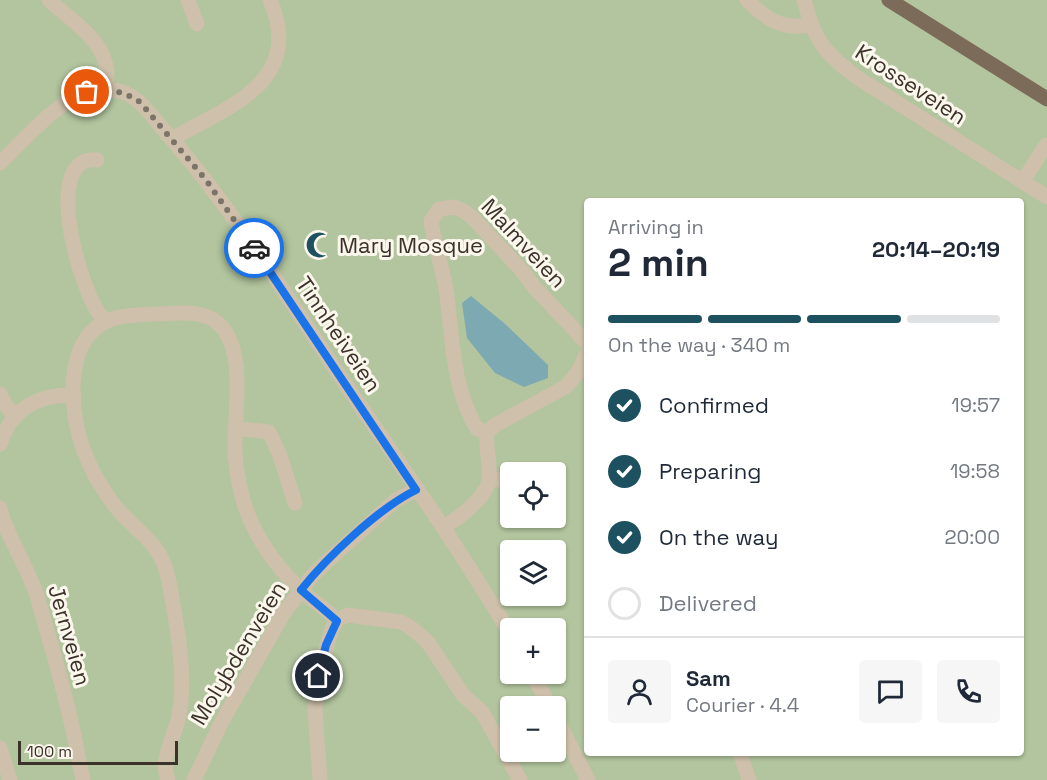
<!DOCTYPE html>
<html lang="en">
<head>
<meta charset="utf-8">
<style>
  body { margin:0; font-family:"Space Grotesk",sans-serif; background:#f6f6f7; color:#1f2937; height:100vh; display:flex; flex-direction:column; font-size:22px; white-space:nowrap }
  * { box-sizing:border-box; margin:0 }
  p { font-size:20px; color:#747a83 }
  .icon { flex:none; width:33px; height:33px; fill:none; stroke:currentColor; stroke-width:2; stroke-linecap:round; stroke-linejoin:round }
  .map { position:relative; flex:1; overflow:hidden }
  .details { position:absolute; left:584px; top:198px; width:440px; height:558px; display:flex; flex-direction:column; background:#fff; border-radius:6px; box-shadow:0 2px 4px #0004 }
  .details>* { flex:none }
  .buttons { position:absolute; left:500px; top:462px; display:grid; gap:12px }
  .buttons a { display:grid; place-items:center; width:66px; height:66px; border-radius:6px; background:#fff; box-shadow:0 2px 4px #0004; font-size:30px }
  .scale { position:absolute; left:18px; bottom:15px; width:160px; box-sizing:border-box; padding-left:6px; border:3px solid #3b322a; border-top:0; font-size:16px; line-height:21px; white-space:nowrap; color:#3b322a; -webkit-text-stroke:4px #fbf7ed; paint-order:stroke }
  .pin { position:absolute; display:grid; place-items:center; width:51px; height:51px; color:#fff; margin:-26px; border:3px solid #fff; border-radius:50%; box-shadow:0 2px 6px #0007 }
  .courier { position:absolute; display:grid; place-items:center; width:60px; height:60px; margin:-30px; border:4px solid #1a73e8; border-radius:50%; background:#fff; color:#222; box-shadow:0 2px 8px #0007 }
  .overview em { font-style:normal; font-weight:700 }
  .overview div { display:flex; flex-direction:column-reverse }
  .overview { display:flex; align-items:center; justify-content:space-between; height:102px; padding:0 24px }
  h1 { font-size:39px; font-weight:700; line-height:45px }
  .bar { display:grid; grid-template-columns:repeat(4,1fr); gap:9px 6px; align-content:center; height:72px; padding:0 24px }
  .bar i { height:8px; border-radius:4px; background:#e0e1e3 }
  .bar .on { background:#1d515f }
  .bar p { grid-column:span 4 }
  .line { display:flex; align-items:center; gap:15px; padding:0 24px; border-top:2px solid #e0e1e3 }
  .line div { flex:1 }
  .round { display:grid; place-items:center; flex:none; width:63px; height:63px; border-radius:6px; background:#f6f6f7 }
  ol { padding:0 24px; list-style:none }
  li { display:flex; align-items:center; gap:18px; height:66px }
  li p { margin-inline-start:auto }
  li .icon { padding:6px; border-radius:50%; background:#1d515f; color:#fff; stroke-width:4 }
  li:last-child { color:#747a83 }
  li i { width:33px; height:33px; border:3px solid #e0e1e3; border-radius:50% }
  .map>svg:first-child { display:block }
</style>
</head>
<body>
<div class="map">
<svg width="1047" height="780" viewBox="0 0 1047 780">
  <rect width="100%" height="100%" fill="#f4eedf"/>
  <path fill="#b2c59e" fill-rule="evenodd" d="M0 0H1047V780H0ZM586 201H1020V753H586ZM510 472H555V518H510ZM510 550H555V596H510ZM510 628H555V674H510ZM510 706H555V752H510Z"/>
  <polygon fill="#7da9b3" points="471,296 504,323 548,365 548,378 524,387 495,373 467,338 462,303"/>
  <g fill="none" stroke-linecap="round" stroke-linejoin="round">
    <g stroke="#cec0aa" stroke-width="15">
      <path d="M49 0C67 17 99 37 105 62 108 71 107 81 106 90"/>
      <polyline points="188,0 197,24"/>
      <path d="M747 0C767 20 782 30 811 25"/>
      <path d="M804 0C815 41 823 52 858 78L1047 197"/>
      <path d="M172 139C229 106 305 82 270 0"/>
      <path d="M97 160C39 154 82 301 105 321"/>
      <path d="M0 163C24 140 49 110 79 95 90 89 108 89 119 91 139 96 151 115 163 129 230 205 284 292 340 376 398 462 458 545 510 634"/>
      <polyline points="1023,181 1046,145"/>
      <polyline points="0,394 5,404 14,415"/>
      <polyline points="235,428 269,432 279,453 295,503"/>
      <path d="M487 432 477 429C451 385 453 337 446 289 442 266 434 244 431 221L439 209 454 207 464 211 474 219 523 272 534 287 586 342"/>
      <path d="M0 444C11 409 38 394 74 395"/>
      <polyline points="489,479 510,481"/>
      <path d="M0 508C7 538 26 563 36 593 49 637 62 681 72 726 76 744 79 762 83 780"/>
      <path d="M443 527C458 519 486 498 489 480 491 464 485 448 487 432L495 425 567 386 580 369 586 355"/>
      <polyline points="532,674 550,706"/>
      <polyline points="555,716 588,780"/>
      <polyline points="0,748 10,780"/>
      <polyline points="740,753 749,780"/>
      <path d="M168 780C160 761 173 739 178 720 188 679 176 619 168 577 160 539 132 530 112 502 101 487 90 468 84 451 70 415 63 346 103 323 117 315 138 315 154 314 175 314 202 308 219 324 248 351 233 418 235 454 237 477 242 503 252 524 265 551 285 577 308 596 317 604 328 611 337 620"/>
      <polyline points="194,780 221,723 283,614 312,576 334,555 396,500 416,490"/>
      <polyline points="320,780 315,711 318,676 332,629 337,620 348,615 401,622 410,627 427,641 463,695 482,712 520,780"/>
    </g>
    <polyline stroke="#7d6b5a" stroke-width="15" points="889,0 1047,99"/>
  </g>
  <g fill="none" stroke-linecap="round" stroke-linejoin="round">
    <path stroke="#7c7469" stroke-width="6" stroke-dasharray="0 10.8" d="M87 92C108 89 122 90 140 102L206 180 254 248"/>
    <path stroke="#1a73e8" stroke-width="8" d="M254 248 416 490C379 508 327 557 301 590L337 621 326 645 318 676"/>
  </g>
  <defs>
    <g id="mosque-bare" transform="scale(2.07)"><path d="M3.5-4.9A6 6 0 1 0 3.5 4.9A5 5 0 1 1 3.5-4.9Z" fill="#1d515f" stroke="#fbf7ed" stroke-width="2.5" paint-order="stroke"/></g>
  </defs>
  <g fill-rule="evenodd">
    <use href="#mosque-bare" x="319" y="245"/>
  </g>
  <g text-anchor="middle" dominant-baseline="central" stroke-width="6" stroke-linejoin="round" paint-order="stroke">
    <g font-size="22" fill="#3b322a" stroke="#fbf7ed">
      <text transform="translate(911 84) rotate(33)">Krosseveien</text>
      <text transform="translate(524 243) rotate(47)">Malmveien</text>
      <text transform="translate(339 334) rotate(56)">Tinnheiveien</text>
      <text transform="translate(70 635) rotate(74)">Jernveien</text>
      <text transform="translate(238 653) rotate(-59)">Molybdenveien</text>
    </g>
    <g font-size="22" fill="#3b322a" stroke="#fbf7ed" text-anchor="start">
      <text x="339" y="245">Mary Mosque</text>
    </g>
  </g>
</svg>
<div class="buttons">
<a><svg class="icon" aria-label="locate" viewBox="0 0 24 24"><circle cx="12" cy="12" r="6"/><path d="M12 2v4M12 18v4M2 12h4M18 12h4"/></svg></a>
<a><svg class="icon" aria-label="layers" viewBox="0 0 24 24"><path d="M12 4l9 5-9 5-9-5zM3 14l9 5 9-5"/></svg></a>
<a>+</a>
<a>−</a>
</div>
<div class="scale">100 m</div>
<div class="pin" style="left:87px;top:92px;background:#ea580c"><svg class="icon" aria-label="bag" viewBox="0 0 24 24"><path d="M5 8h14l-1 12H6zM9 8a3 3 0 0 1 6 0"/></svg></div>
<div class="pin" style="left:318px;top:676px;background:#1f2937"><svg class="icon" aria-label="home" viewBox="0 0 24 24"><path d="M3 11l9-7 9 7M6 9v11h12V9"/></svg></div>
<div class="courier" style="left:254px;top:248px"><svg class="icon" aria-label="car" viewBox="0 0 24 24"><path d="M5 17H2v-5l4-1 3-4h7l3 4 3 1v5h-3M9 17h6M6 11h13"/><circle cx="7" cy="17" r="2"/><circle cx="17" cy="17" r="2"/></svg></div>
<section class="details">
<div class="overview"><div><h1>2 min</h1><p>Arriving in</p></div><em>20:14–20:19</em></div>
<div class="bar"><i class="on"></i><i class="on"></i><i class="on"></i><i></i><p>On the way · 340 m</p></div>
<ol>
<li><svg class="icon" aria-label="check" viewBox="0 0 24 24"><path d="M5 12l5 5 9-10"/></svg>Confirmed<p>19:57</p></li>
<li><svg class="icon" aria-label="check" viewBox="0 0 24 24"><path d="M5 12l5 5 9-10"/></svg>Preparing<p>19:58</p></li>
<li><svg class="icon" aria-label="check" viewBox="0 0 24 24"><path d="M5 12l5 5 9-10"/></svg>On the way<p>20:00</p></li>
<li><i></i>Delivered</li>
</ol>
<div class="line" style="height:108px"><a class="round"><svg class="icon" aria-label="person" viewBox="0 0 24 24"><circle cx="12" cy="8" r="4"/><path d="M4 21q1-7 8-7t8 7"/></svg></a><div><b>Sam</b><p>Courier · 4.4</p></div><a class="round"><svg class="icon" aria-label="chat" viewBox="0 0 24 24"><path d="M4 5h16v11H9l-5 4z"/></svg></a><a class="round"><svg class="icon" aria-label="phone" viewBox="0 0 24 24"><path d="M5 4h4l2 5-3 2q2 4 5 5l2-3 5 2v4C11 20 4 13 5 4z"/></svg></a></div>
</section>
</div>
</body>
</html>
